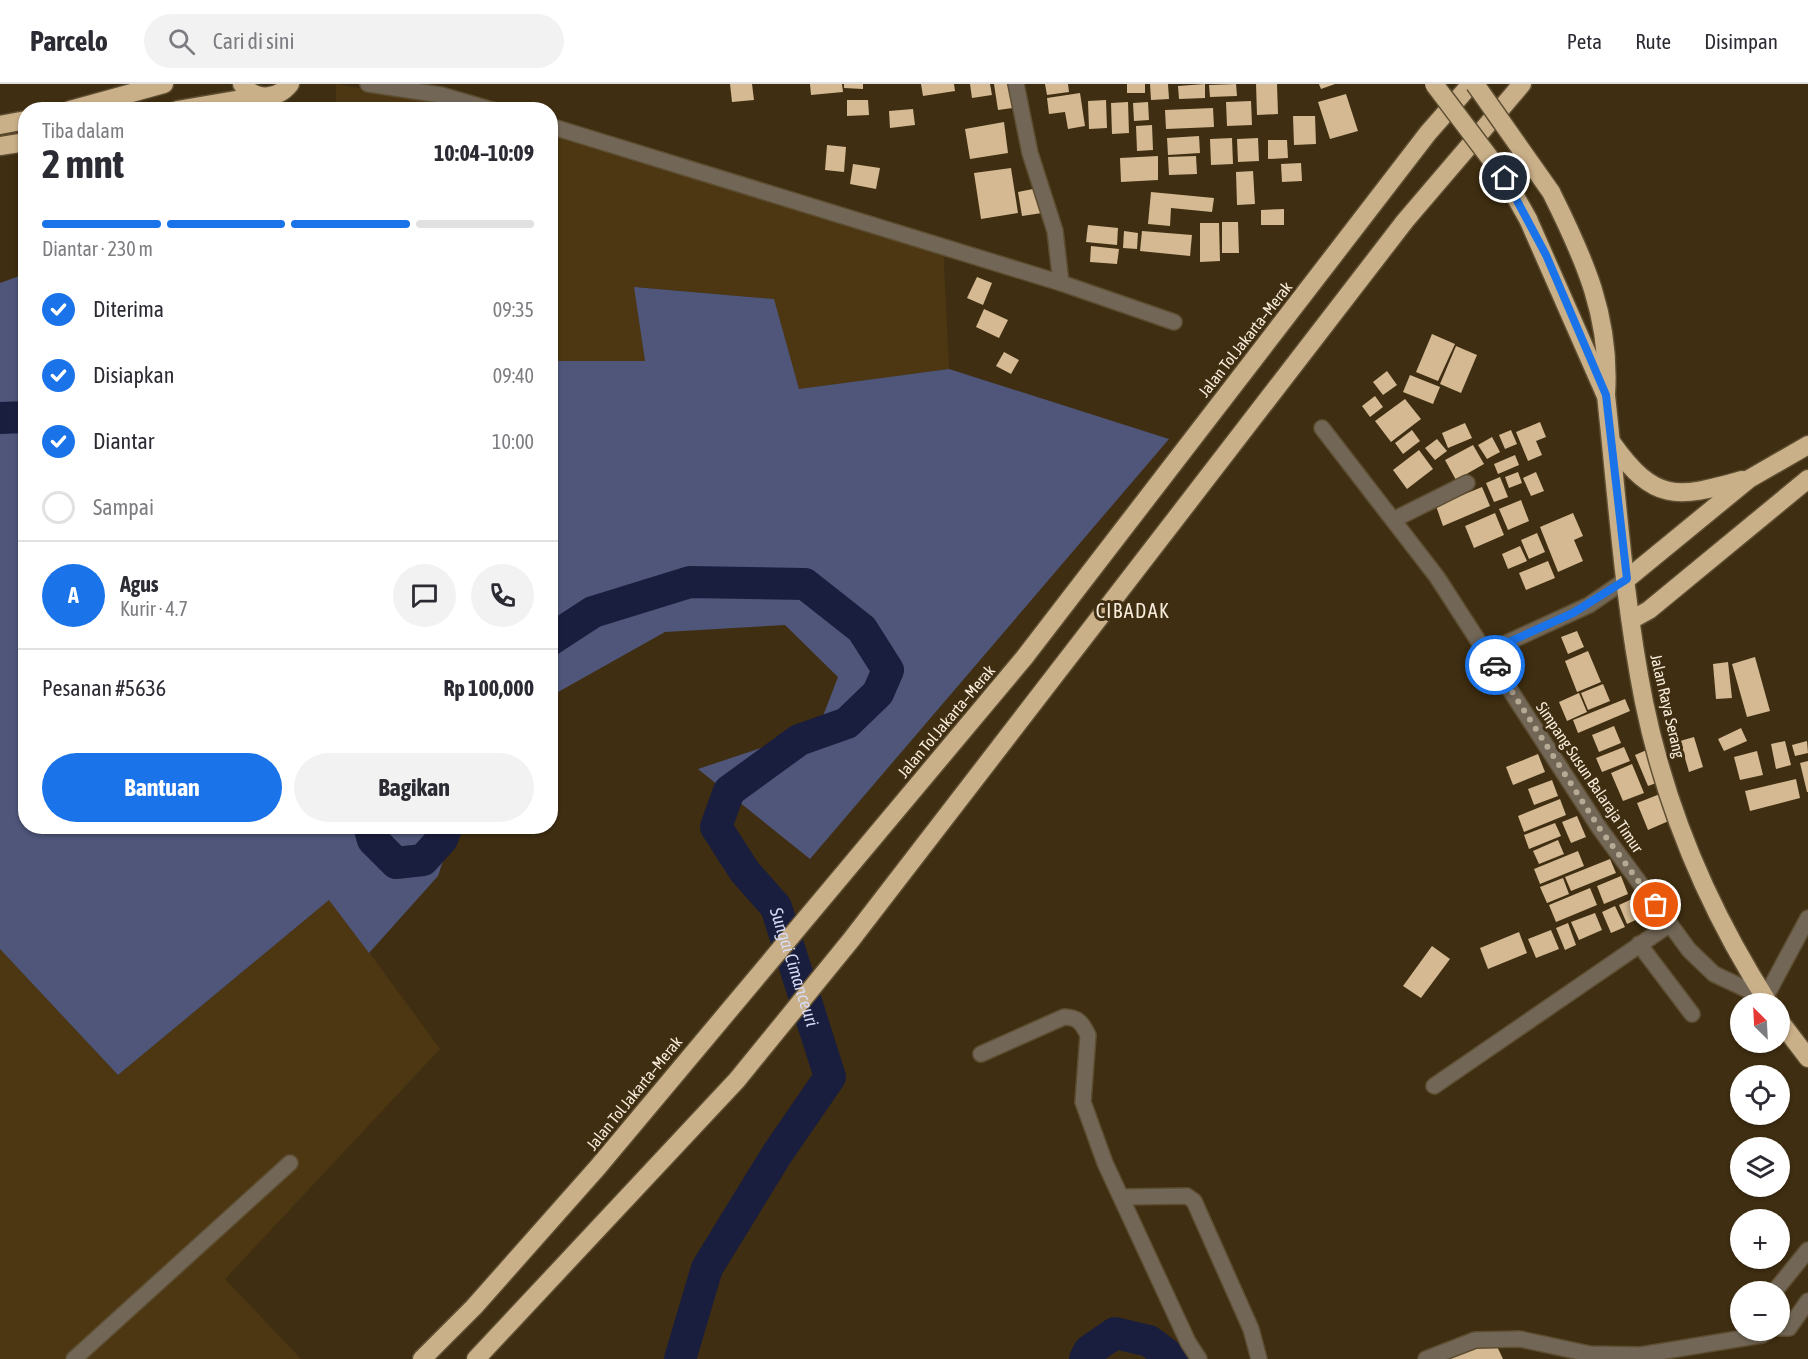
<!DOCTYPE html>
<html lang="id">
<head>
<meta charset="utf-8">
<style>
  body { margin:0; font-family:"Asap Condensed",sans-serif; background:#f2f2f3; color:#2b2b33; height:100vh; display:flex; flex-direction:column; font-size:22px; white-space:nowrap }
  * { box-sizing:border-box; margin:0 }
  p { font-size:20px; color:#7c7c81 }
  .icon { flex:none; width:33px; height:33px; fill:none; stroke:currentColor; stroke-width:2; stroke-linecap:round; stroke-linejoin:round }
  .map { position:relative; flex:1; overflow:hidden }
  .sheet { position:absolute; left:18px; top:18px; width:540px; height:732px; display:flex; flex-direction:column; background:#fff; border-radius:24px; box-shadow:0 2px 4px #0004 }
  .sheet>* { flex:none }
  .needle { width:39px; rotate:336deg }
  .tools { position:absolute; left:1730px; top:909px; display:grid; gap:12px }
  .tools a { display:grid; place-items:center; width:60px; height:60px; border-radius:50%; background:#fff; box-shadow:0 2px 4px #0004; font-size:30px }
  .pin { position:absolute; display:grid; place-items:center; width:51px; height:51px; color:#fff; margin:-26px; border:3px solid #fff; border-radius:50%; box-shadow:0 2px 6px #0007 }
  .courier { position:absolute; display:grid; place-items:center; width:60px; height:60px; margin:-30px; border:4px solid #1a73e8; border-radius:50%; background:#fff; color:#222; box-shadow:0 2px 8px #0007 }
  .head em { font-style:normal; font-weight:700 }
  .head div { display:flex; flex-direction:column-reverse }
  .head { display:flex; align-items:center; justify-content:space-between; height:102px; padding:0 24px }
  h1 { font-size:39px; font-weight:700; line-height:45px }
  .bar { display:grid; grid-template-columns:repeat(4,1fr); gap:9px 6px; align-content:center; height:72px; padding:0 24px }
  .bar i { height:8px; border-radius:4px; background:#e1e1e2 }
  .bar .active { background:#1a73e8 }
  .bar p { grid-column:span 4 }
  .line { display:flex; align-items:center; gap:15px; padding:0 24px; border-top:2px solid #e1e1e2 }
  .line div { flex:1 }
  .round { display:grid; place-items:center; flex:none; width:63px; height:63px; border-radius:32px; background:#f2f2f3 }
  ol { padding:0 24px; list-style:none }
  li { display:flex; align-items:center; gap:18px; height:66px }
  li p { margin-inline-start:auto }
  li .icon { padding:6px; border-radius:50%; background:#1a73e8; color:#fff; stroke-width:4 }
  li:last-child { color:#7c7c81 }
  li i { width:33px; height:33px; border:3px solid #e1e1e2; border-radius:50% }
  .cta { display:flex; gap:12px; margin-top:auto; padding:12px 24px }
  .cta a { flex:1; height:69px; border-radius:36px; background:#1a73e8; color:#fff; font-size:24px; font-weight:700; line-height:69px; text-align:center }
  .cta a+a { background:#f2f2f3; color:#2b2b33 }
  header { display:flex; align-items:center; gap:36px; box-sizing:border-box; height:84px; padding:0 30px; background:#fff; border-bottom:2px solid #e1e1e2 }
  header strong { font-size:28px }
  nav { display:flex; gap:33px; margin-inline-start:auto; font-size:21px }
  .search { width:420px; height:54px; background:#f2f2f3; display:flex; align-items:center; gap:15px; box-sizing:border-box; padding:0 21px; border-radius:33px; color:#7c7c81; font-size:22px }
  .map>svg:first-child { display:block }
</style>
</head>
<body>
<header>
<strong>Parcelo</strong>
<div class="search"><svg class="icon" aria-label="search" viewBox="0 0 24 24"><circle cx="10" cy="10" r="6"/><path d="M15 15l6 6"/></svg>Cari di sini</div>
<nav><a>Peta</a><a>Rute</a><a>Disimpan</a></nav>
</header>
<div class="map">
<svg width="1808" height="1275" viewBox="0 0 1808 1275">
  <rect width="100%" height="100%" fill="#3f2e11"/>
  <g fill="#4c3712">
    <polygon points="336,0 337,0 468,25 336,25"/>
    <polygon points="550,44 943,159 949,285 799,305 773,215 635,203 645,277 551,277"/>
    <polygon points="330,815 440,965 225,1195 301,1275 0,1275 0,865 118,991"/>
  </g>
  <g fill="#4f567a">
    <polygon points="25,190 26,742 454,743 438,792 369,869 329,816 118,991 0,865 0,199"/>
    <polygon points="634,203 774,215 799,305 949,285 1169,355 810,775 698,685 818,645 838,593 785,541 665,548 551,612 551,277 645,277"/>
  </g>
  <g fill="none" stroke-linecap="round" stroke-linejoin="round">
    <g stroke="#1a1e3e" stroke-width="32">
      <polyline points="0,334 26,333"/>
      <path id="s1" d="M550 556 593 528 690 498 805 500 862 545 888 586 878 609 847 639 799 656 729 707 716 743 745 788 776 823 830 993 777 1070 707 1184 680 1275"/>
      <polyline points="369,742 373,756 396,779 423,776 442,755 447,742"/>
      <polyline points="1085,1275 1089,1267 1115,1249 1149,1257 1173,1275"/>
    </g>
  </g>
  <g fill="#d4b992">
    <polygon points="730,0 752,0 754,16 732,18"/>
    <polygon points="810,0 842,0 843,8 811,11"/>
    <polygon points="844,0 863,0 863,5 844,4"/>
    <polygon points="921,0 954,0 955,7 923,12"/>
    <polygon points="970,0 990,0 992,11 972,14"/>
    <polygon points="994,0 1016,0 1019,23 998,26"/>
    <polygon points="1045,0 1068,0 1069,8 1047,11"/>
    <rect x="1127" y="0" width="18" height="9"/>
    <polygon points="1150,0 1168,0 1169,15 1151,16"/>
    <polygon points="1205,0 1205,14 1179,15 1178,2"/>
    <polygon points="1236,0 1237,12 1210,13 1209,1"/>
    <polygon points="1256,0 1277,0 1278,30 1257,31"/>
    <polygon points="1319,0 1335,0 1321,5"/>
    <polygon points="1080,9 1085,42 1068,45 1065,28 1049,30 1047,14"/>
    <polygon points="1346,10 1358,47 1330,55 1318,18"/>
    <polygon points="847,16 868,16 869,31 847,32"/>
    <polygon points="1106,16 1107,44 1089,45 1088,17"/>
    <polygon points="1251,17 1252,41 1227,42 1226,18"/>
    <polygon points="1128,18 1129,49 1112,50 1111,19"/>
    <polygon points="1148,18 1149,36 1134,37 1133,19"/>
    <polygon points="1213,24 1214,43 1166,45 1165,26"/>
    <polygon points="913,25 915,41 890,44 889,27"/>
    <polygon points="1293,32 1315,32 1316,60 1294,61"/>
    <polygon points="1004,38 1008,69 970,75 965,45"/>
    <polygon points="1152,41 1153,66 1137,67 1136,42"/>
    <polygon points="1199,52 1200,69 1168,71 1167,54"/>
    <polygon points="1232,54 1233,80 1211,81 1210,55"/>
    <polygon points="1258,54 1259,77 1238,78 1237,55"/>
    <polygon points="1268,56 1287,56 1288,74 1268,75"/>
    <polygon points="827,61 846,63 844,88 825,86"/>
    <polygon points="1158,72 1158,96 1121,98 1120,74"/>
    <polygon points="1196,72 1197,90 1169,91 1168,73"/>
    <polygon points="1301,79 1302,97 1282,98 1281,80"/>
    <polygon points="853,80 880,84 876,105 850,100"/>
    <polygon points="1011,84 1018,129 981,135 974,89"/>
    <polygon points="1253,87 1255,120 1237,121 1236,88"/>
    <polygon points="1038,104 1042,129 1022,132 1018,108"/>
    <polygon points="1151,108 1214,114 1212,128 1171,124 1170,142 1148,140"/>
    <polygon points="1284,125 1284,141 1261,141 1261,126"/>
    <polygon points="1222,138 1238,138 1239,169 1222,169"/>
    <polygon points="1200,139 1219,139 1220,177 1200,178"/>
    <polygon points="1088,141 1118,144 1117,161 1086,158"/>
    <polygon points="1124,147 1138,149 1137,165 1123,164"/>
    <polygon points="1142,147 1192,151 1190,172 1140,167"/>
    <polygon points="1091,162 1119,165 1117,180 1090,178"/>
    <polygon points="977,193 992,199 983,221 967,214"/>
    <polygon points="984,225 1008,236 999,254 976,243"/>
    <polygon points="1432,250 1455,260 1438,297 1416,288"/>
    <polygon points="1456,262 1477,271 1461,309 1440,300"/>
    <polygon points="1004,268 1019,276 1011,290 996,282"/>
    <polygon points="1387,287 1397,301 1383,311 1373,298"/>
    <polygon points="1410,291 1440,303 1433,320 1403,308"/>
    <polygon points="1375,312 1383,323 1370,333 1362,322"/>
    <polygon points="1405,315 1421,335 1391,358 1375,337"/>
    <polygon points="1540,338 1546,353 1536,357 1542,371 1528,377 1516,348"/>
    <polygon points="1465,339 1472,354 1448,364 1442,349"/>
    <polygon points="1412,346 1420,357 1403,370 1395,359"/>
    <polygon points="1511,346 1517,360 1505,365 1499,351"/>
    <polygon points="1492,353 1500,368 1487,375 1478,361"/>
    <polygon points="1437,355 1447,367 1435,376 1425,364"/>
    <polygon points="1473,361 1484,380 1456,396 1445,376"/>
    <polygon points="1419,366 1433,385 1407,405 1393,386"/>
    <polygon points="1515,371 1519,381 1498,390 1494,380"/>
    <polygon points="1518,388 1522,399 1509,404 1505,393"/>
    <polygon points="1536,388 1544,407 1531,412 1523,394"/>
    <polygon points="1500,393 1508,413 1494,418 1486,399"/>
    <polygon points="1482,403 1490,422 1443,442 1436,422"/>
    <polygon points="1521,416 1529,437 1508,446 1499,425"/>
    <polygon points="1495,429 1504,451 1474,464 1465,442"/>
    <polygon points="1573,429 1583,452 1574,456 1583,477 1558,488 1540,443"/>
    <polygon points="1537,449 1545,468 1529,475 1521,456"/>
    <polygon points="1520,462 1527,477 1508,485 1502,470"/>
    <polygon points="1548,477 1555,494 1526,506 1519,489"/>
    <polygon points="1577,547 1584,563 1568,570 1561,553"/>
    <polygon points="1588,567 1601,598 1577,608 1565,577"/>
    <polygon points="1755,573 1770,627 1747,633 1732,580"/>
    <polygon points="1728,578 1732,614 1716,615 1713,580"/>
    <polygon points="1603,600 1610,617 1588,626 1581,609"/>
    <polygon points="1579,609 1587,628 1567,637 1559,618"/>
    <polygon points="1625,615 1630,627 1578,649 1573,636"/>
    <polygon points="1614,642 1621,659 1599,668 1592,651"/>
    <polygon points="1741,644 1747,657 1724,667 1718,655"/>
    <polygon points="1694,653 1703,683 1689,688 1680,657"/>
    <polygon points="1785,657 1791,681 1776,685 1771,660"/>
    <polygon points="1807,657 1808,669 1795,672 1792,661"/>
    <polygon points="1624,663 1630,677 1602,688 1596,674"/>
    <polygon points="1649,665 1662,697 1648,702 1635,671"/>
    <polygon points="1757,667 1763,691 1740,696 1734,673"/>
    <polygon points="1538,670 1545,688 1513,701 1506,683"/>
    <polygon points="1808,677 1808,708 1807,708 1800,679"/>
    <polygon points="1632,680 1644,709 1623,717 1611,689"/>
    <polygon points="1796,695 1800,714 1750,727 1745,707"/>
    <polygon points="1552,696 1558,712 1534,721 1528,705"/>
    <polygon points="1660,710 1671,736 1648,746 1637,719"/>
    <polygon points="1560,715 1566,731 1524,748 1518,732"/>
    <polygon points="1577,732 1586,753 1571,759 1562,738"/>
    <polygon points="1555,739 1561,752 1529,765 1524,751"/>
    <polygon points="1558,756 1564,770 1539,780 1533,767"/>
    <polygon points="1578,767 1584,782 1540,800 1534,785"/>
    <polygon points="1610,775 1616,789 1571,807 1565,793"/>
    <polygon points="1621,792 1628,810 1604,820 1597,802"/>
    <polygon points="1563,794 1569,810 1547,819 1540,803"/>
    <polygon points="1590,804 1597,821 1556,838 1549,821"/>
    <polygon points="1643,810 1651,829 1627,840 1619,821"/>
    <polygon points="1615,822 1625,843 1611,849 1602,828"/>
    <polygon points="1595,829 1602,846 1579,856 1571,838"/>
    <polygon points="1568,839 1576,861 1565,866 1556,844"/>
    <polygon points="1551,846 1559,865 1536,874 1528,855"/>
    <polygon points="1519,848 1527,869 1488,885 1480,864"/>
    <polygon points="1432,862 1450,875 1421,914 1403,902"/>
    <polygon points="1494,1256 1503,1275 1450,1275"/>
  </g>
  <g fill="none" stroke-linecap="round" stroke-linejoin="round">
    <g stroke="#5d4d31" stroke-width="18">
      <g id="minor">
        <polyline points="368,0 441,11 492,26"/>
        <polyline points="1016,0 1030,69 1055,147 1061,199"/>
        <polyline points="550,42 1061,199 1174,238"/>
        <polyline points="1322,344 1437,493 1600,745 1689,866 1714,890 1765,914 1808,834"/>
        <polyline points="1395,435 1467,399"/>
        <polyline points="1487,568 1589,521 1627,495"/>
        <polyline points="1639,860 1692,930"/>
        <path d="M981 970 1064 933C1078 933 1082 939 1088 951L1083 1018 1105 1079 1188 1258 1199 1275"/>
        <polyline points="1434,1002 1670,840"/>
        <polyline points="1122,1113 1187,1112 1194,1117 1251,1245 1259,1275"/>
        <polyline points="1774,1208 1808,1166"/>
        <polyline points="1779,1244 1789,1244 1808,1217"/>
        <polyline points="74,1275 290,1079"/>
        <polyline points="1426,1275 1475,1256 1520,1255 1590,1270 1641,1271 1762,1251 1770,1246"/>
      </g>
    </g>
    <g stroke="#5d4d31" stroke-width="21">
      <g id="highway">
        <path d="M242 0C255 17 277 16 290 0"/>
        <polyline points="70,26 164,0"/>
        <polyline points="177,26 259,12"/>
        <polyline points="0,41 26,36"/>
        <polyline points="0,62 26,58"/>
        <path d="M1551 108C1585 176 1611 234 1606 311 1617 413 1624 518 1644 618 1666 725 1710 828 1769 920"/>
        <polyline points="1528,135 1605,310"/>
        <path d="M1612 359C1654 418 1676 415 1742 396"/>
        <polyline points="1627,495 1749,395 1808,361"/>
        <polyline points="1631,536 1649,526 1808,395"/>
        <polyline points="1779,936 1808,974"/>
        <polyline points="422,1275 474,1223 598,1083 1024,574 1428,49 1471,0"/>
        <polyline points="476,1275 737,996 851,856 1405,137 1522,0"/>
      </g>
    </g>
    <use href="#minor" stroke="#726757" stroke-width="15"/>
    <use href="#highway" stroke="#cab089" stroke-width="18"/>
    <g stroke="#5d4d31" stroke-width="21" stroke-linecap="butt">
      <g id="highway-bridge">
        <polyline points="1434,0 1505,94 1528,135"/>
        <polyline points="1475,0 1551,108"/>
      </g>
    </g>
    <use href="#highway-bridge" stroke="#cab089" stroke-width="18"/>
  </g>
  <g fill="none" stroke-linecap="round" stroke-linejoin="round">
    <polyline stroke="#b7aa95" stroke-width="6" stroke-dasharray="0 10.8" points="1495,581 1600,745 1656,821"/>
    <polyline stroke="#1a73e8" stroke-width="8" points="1495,581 1487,568 1573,529 1627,495 1606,311 1546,171 1505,94"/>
  </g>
  <g text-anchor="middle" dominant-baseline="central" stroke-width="6" stroke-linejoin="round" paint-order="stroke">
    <g font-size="16" fill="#f8eddc" stroke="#3f2e11">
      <text transform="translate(1245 255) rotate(-52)">Jalan Tol Jakarta–Merak</text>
      <text transform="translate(1668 622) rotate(77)">Jalan Raya Serang</text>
      <text transform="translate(946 637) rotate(-50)">Jalan Tol Jakarta–Merak</text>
      <text transform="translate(1590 693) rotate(56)">Simpang Susun Balaraja Timur</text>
      <text transform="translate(634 1009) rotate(-51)">Jalan Tol Jakarta–Merak</text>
    </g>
    <g font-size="18" font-style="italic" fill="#d6dbf6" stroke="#3f2e11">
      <text stroke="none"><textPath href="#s1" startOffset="796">Sungai Cimanceuri</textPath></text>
    </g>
    <g font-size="20" letter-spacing="1.5" fill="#f8eddc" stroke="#3f2e11">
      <text x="1133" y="526">CIBADAK</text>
    </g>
  </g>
</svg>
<div class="tools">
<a><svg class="needle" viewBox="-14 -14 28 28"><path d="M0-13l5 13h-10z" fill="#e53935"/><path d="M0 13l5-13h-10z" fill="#7c7c81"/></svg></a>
<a><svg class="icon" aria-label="locate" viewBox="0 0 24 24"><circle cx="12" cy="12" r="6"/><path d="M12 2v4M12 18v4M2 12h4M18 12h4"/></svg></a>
<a><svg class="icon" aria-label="layers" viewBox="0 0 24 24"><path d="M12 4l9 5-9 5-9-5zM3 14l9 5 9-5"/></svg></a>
<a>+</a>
<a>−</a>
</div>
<div class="pin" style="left:1656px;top:821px;background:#ea580c"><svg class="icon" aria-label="bag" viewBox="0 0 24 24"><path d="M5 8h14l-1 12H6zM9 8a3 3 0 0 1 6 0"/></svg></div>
<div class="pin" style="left:1505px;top:94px;background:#1f2937"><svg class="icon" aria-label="home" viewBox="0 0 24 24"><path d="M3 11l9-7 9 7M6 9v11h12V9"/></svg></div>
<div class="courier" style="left:1495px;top:581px"><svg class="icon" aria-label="car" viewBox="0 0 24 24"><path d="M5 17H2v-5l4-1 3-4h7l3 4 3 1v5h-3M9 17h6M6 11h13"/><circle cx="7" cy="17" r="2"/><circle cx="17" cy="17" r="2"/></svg></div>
<section class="sheet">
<div class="head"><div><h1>2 mnt</h1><p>Tiba dalam</p></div><em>10:04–10:09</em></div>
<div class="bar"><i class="active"></i><i class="active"></i><i class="active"></i><i></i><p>Diantar · 230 m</p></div>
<ol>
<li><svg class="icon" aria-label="check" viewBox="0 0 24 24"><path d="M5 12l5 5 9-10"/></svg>Diterima<p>09:35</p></li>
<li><svg class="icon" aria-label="check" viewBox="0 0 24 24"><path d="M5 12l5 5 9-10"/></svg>Disiapkan<p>09:40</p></li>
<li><svg class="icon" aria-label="check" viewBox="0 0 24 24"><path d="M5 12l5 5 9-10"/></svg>Diantar<p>10:00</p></li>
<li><i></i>Sampai</li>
</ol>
<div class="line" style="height:108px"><b class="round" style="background:#1a73e8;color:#fff">A</b><div><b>Agus</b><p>Kurir · 4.7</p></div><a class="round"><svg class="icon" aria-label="chat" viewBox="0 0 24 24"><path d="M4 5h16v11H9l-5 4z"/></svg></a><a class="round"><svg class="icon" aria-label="phone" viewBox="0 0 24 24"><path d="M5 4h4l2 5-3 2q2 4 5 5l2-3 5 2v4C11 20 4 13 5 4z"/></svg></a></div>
<div class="line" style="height:78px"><div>Pesanan #5636</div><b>Rp 100,000</b></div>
<div class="cta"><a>Bantuan</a><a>Bagikan</a></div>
</section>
</div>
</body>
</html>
